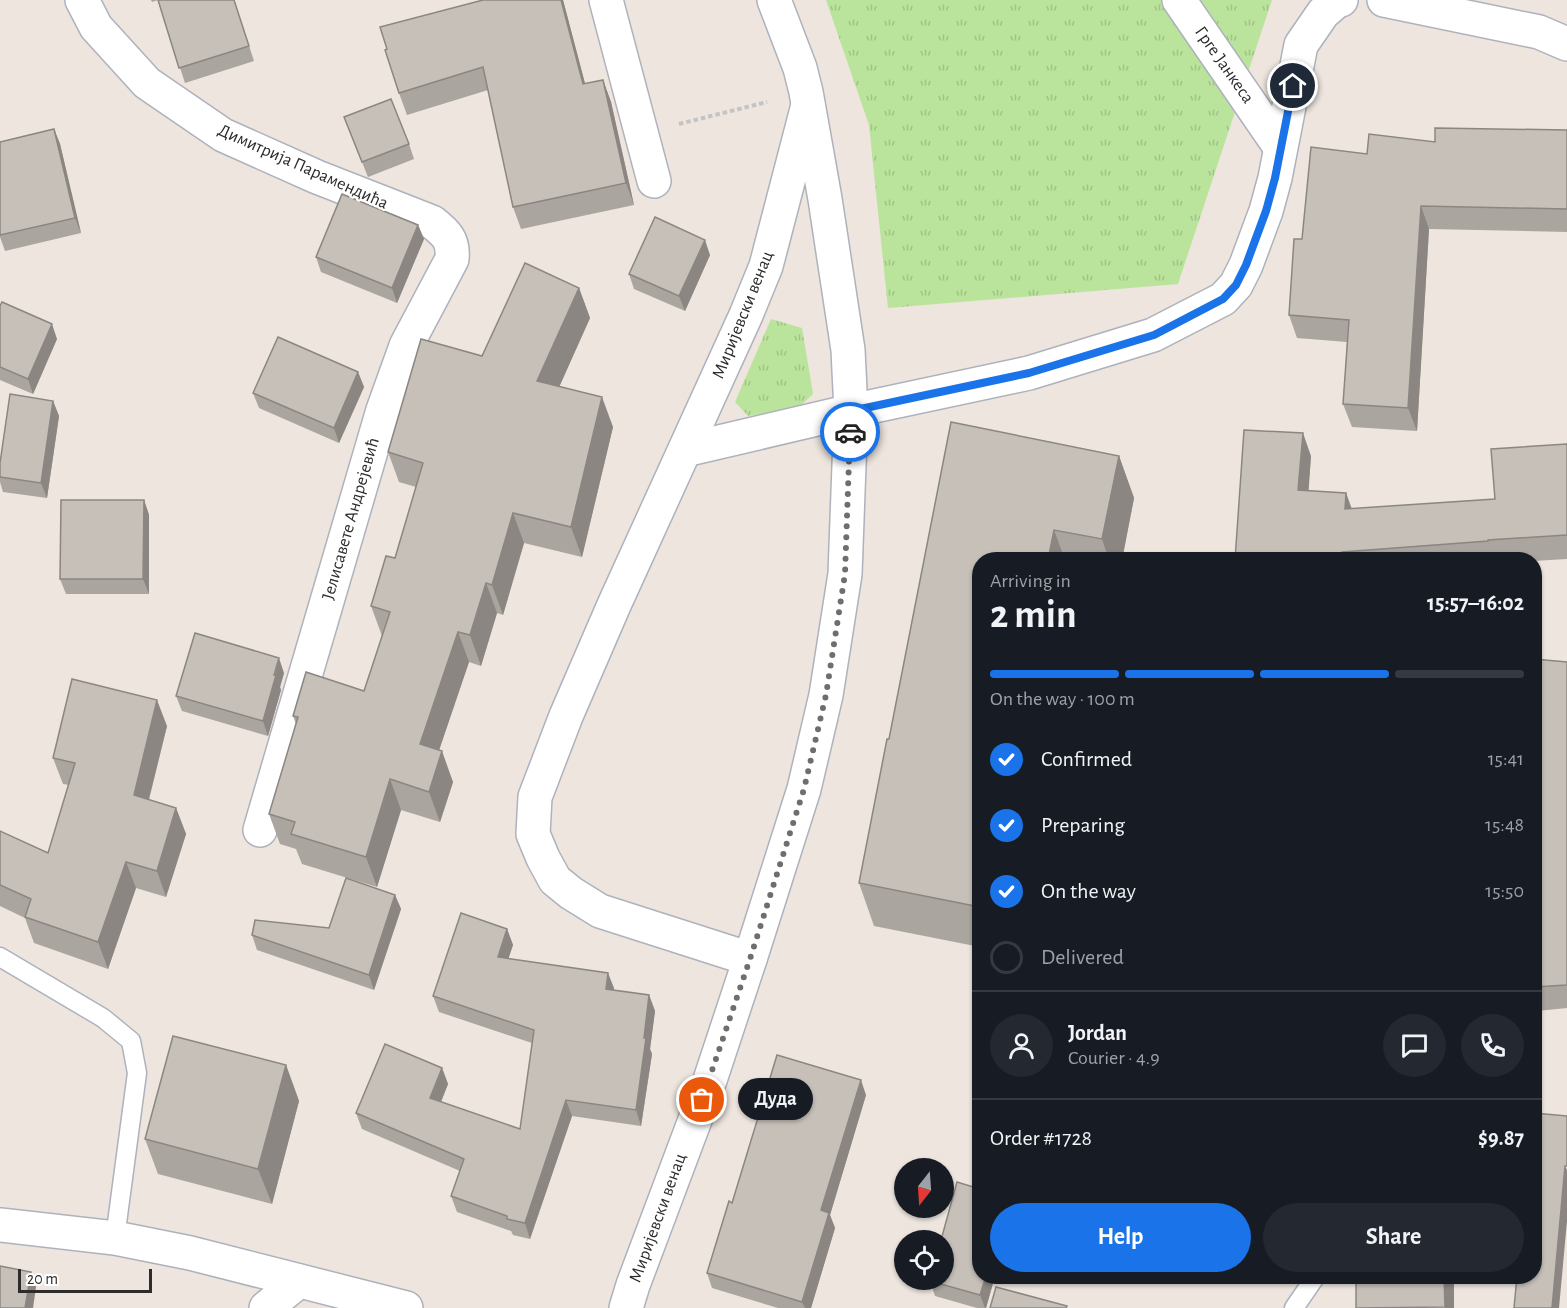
<!DOCTYPE html>
<html lang="en">
<head>
<meta charset="utf-8">
<style>
  body { margin:0; font-family:"Alegreya Sans",sans-serif; background:#242831; color:#f1f3f6; height:100vh; display:flex; flex-direction:column; font-size:22px; white-space:nowrap }
  * { box-sizing:border-box; margin:0 }
  p { font-size:20px; color:#9ea1a6 }
  .icon { flex:none; width:33px; height:33px; fill:none; stroke:currentColor; stroke-width:2; stroke-linecap:round; stroke-linejoin:round }
  .map { position:relative; flex:1; overflow:hidden }
  .details { position:absolute; left:972px; top:552px; width:570px; height:732px; display:flex; flex-direction:column; background:#171b24; border-radius:24px; box-shadow:0 2px 4px #0004 }
  .details>* { flex:none }
  .needle { width:39px; rotate:197deg }
  .fabs { position:absolute; left:894px; top:1158px; display:grid; gap:12px }
  .fabs a { display:grid; place-items:center; width:60px; height:60px; border-radius:50%; background:#171b24; box-shadow:0 2px 4px #0004; font-size:30px }
  .scale { position:absolute; left:18px; bottom:15px; width:134px; box-sizing:border-box; padding-left:6px; border:3px solid #2c2c2c; border-top:0; font-size:16px; line-height:21px; white-space:nowrap; color:#2c2c2c; -webkit-text-stroke:4px #fff; paint-order:stroke }
  .pin { position:absolute; display:grid; place-items:center; width:51px; height:51px; color:#fff; margin:-26px; border:3px solid #fff; border-radius:50%; box-shadow:0 2px 6px #0007 }
  .courier { position:absolute; display:grid; place-items:center; width:60px; height:60px; margin:-30px; border:4px solid #1a73e8; border-radius:50%; background:#fff; color:#222; box-shadow:0 2px 8px #0007 }
  .bubble { position:absolute; height:42px; border-radius:21px; background:#171b24; box-shadow:0 2px 4px #0004; font-size:20px; font-weight:700; line-height:42px; text-align:center }
  .summary em { font-style:normal; font-weight:700 }
  .summary div { display:flex; flex-direction:column-reverse }
  .summary { display:flex; align-items:center; justify-content:space-between; height:102px; padding:0 18px }
  h1 { font-size:39px; font-weight:700; line-height:45px }
  .bar { display:grid; grid-template-columns:repeat(4,1fr); gap:9px 6px; align-content:center; height:72px; padding:0 18px }
  .bar i { height:8px; border-radius:4px; background:#363941 }
  .bar .active { background:#1a73e8 }
  .bar p { grid-column:span 4 }
  .line { display:flex; align-items:center; gap:15px; padding:0 18px; border-top:2px solid #363941 }
  .line div { flex:1 }
  .round { display:grid; place-items:center; flex:none; width:63px; height:63px; border-radius:32px; background:#242831 }
  ol { padding:0 18px; list-style:none }
  li { display:flex; align-items:center; gap:18px; height:66px }
  li p { margin-inline-start:auto }
  li .icon { padding:6px; border-radius:50%; background:#1a73e8; color:#fff; stroke-width:4 }
  li:last-child { color:#9ea1a6 }
  li i { width:33px; height:33px; border:3px solid #363941; border-radius:50% }
  .cta { display:flex; gap:12px; margin-top:auto; padding:12px 18px }
  .cta a { flex:1; height:69px; border-radius:36px; background:#1a73e8; color:#fff; font-size:24px; font-weight:700; line-height:69px; text-align:center }
  .cta a+a { background:#242831; color:#f1f3f6 }
  .map>svg:first-child { display:block }
</style>
</head>
<body>
<div class="map">
<svg width="1567" height="1308" viewBox="0 0 1567 1308">
  <defs>
    <pattern id="grass-tufts" width="24" height="20" patternUnits="userSpaceOnUse" patternTransform="scale(1.5)"><rect width="24" height="20" fill="#bae39b"/><path d="M3 7l-1-3M5 7V3M7 7l1-3M15 17l-1-3M17 17v-4M19 17l1-3" fill="none" stroke="#a0c386"/></pattern>
  </defs>
  <rect width="100%" height="100%" fill="#ede5de"/>
  <g fill="url(#grass-tufts)">
    <polygon points="826,0 1272,0 1178,284 888,308 869,125"/>
    <polygon points="771,319 802,328 813,394 799,407 748,416 735,402"/>
  </g>
  <g fill="none" stroke-linecap="round" stroke-linejoin="round">
    <g stroke="#aeb2bc" stroke-width="21">
      <g id="lane">
        <polyline points="0,957 103,1018 131,1041 137,1073 115,1238"/>
        <polyline points="1294,1308 1316,1276"/>
      </g>
    </g>
    <g stroke="#aeb2bc" stroke-width="36">
      <g id="street">
        <path d="M82 0 96 27 147 83 223 135 317 177 432 222C446 233 454 240 452 259L406 346 383 410 260 830"/>
        <polyline points="606,0 654,181"/>
        <polyline points="1179,0 1280,147"/>
        <polyline points="1384,0 1539,32 1567,44"/>
        <polyline points="685,450 851,411 1029,373 1153,335 1223,299 1236,285 1246,265 1266,211 1275,178 1301,45 1323,13 1337,1 1341,0"/>
        <polyline points="750,959 600,911 571,893 555,880 543,858 533,834 535,797 566,716 614,605 746,315 766,266 808,105"/>
        <polyline points="266,1308 299,1281"/>
      </g>
    </g>
    <g stroke="#aeb2bc" stroke-width="36">
      <g id="secondary">
        <polyline points="0,1225 115,1238 190,1253 406,1308"/>
        <polyline points="626,1308 633,1285 710,1080 750,959 804,789 826,695 845,574 851,411 848,350 825,199 806,92 800,68 774,0"/>
      </g>
    </g>
    <polyline stroke="#c4c4c4" stroke-width="4" stroke-dasharray="4.5 3" stroke-linecap="butt" points="679,124 767,102"/>
    <use href="#lane" stroke="#fff" stroke-width="18"/>
    <use href="#street" stroke="#fff" stroke-width="33"/>
    <use href="#secondary" stroke="#fff" stroke-width="33"/>
  </g>
  <g fill="#aaa59f">
    <polygon points="151,0 234,0 254,61 185,83 158,0 152,2"/>
    <polygon points="483,0 563,0 585,84 603,80 611,102 634,205 521,229 513,207 488,90 407,115 399,93"/>
    <polygon points="344,117 409,144 414,159 368,177"/>
    <polygon points="54,129 60,144 81,233 5,251 0,237 0,142"/>
    <polygon points="1567,130 1567,232 1429,229 1417,431 1352,427 1343,404 1347,342 1297,338 1289,315 1302,239 1367,154"/>
    <polygon points="418,225 424,239 397,303 321,272 316,257"/>
    <polygon points="710,255 685,311 634,289 629,274"/>
    <polygon points="579,288 590,318 559,387 613,427 582,557 524,543 503,615 497,613 481,666 469,662 439,750 453,782 440,822 401,810 377,887 302,864 296,849 280,844 269,814 296,724 293,716 364,691 382,636 371,606 395,558 416,487 399,482 388,452 482,356"/>
    <polygon points="0,306 57,339 33,394 0,380"/>
    <polygon points="358,372 364,387 339,443 259,408 253,393"/>
    <polygon points="53,401 59,416 47,498 3,492 0,482 0,463"/>
    <polygon points="951,422 1119,456 1134,498 1122,560 980,560 980,947 874,926 859,883 889,739"/>
    <polygon points="1567,444 1567,559 1534,561 1534,560 1235,560 1311,456 1308,491 1346,493 1352,509 1495,499"/>
    <polygon points="144,500 149,515 149,594 66,594 60,579"/>
    <polygon points="1534,659 1567,662 1567,1008 1537,1011 1534,1004"/>
    <polygon points="284,673 280,687 281,690 268,736 182,711 176,696"/>
    <polygon points="167,726 149,800 176,808 186,834 166,897 136,888 108,969 34,943 25,918 0,906 0,831 48,853 69,785 63,784 53,758"/>
    <polygon points="395,895 401,909 374,990 257,950 252,935 329,928"/>
    <polygon points="507,929 513,945 508,958 614,988 613,990 649,995 655,1011 650,1049 652,1054 641,1126 572,1116 530,1239 513,1235 511,1231 457,1212 451,1196 460,1171 362,1129 356,1113 442,1068 448,1084 441,1102 520,1129 532,1043 439,1012 433,996"/>
    <polygon points="286,1065 299,1101 272,1204 158,1174 145,1139"/>
    <polygon points="866,1095 830,1215 835,1228 811,1308 778,1308 712,1288 707,1273 732,1203"/>
    <polygon points="995,1276 986,1308 977,1308 935,1296 930,1281"/>
  </g>
  <g fill="#8b8682">
    <polygon points="561,0 563,0 591,106 583,84"/>
    <polygon points="603,80 611,102 634,205 626,183"/>
    <polygon points="54,129 60,144 81,233 75,218"/>
    <polygon points="1421,206 1429,229 1417,431 1408,408"/>
    <polygon points="418,225 424,239 397,303 392,288"/>
    <polygon points="705,240 710,255 685,311 679,296"/>
    <polygon points="579,288 590,318 548,412 537,381"/>
    <polygon points="52,324 57,339 33,394 28,379"/>
    <polygon points="358,372 364,387 339,443 334,428"/>
    <polygon points="602,397 613,427 582,557 571,527"/>
    <polygon points="53,401 59,416 47,498 41,483"/>
    <polygon points="1303,433 1311,456 1307,513 1298,490"/>
    <polygon points="1119,456 1134,498 1122,560 1109,560 1102,539"/>
    <polygon points="1346,493 1354,516 1345,509"/>
    <polygon points="144,500 149,515 149,594 143,579"/>
    <polygon points="513,513 524,543 503,615 492,585"/>
    <polygon points="1054,530 1065,560 1048,560"/>
    <polygon points="486,583 497,613 481,666 470,635"/>
    <polygon points="458,632 469,662 431,774 420,744"/>
    <polygon points="279,658 284,673 280,687 281,690 268,736 263,721"/>
    <polygon points="157,700 167,726 143,822 134,795"/>
    <polygon points="442,751 453,782 440,822 429,792"/>
    <polygon points="390,779 401,810 377,887 366,857"/>
    <polygon points="176,808 186,834 166,897 157,871"/>
    <polygon points="126,862 136,888 108,969 98,942"/>
    <polygon points="395,895 401,909 374,990 369,975"/>
    <polygon points="507,929 513,945 504,972 498,957"/>
    <polygon points="608,973 614,988 611,1005 606,989"/>
    <polygon points="649,995 655,1011 650,1049 652,1054 641,1126 636,1110"/>
    <polygon points="286,1065 299,1101 272,1204 258,1169"/>
    <polygon points="442,1068 448,1084 436,1114 430,1098"/>
    <polygon points="861,1080 866,1095 830,1215 835,1228 811,1308 805,1308 802,1302 821,1210"/>
    <polygon points="566,1100 572,1116 530,1239 525,1223"/>
    <polygon points="1565,1166 1567,1170 1567,1221 1559,1308 1552,1308"/>
    <polygon points="31,1272 36,1287 33,1308 25,1308"/>
    <polygon points="986,1276 995,1276 986,1308 985,1308 980,1295"/>
    <polygon points="1444,1276 1454,1276 1454,1308 1445,1308"/>
  </g>
  <g fill="#c6c0b9" stroke="#8b8682" stroke-width="1.5">
    <polygon points="158,0 234,0 249,46 179,68"/>
    <polygon points="483,0 561,0 583,84 603,80 626,183 513,207 483,67 399,93 385,50 387,49 380,27"/>
    <polygon points="391,99 409,144 362,162 344,117"/>
    <polygon points="1435,128 1567,130 1567,209 1421,206 1408,408 1343,404 1349,320 1289,315 1294,239 1302,239 1311,147 1367,154 1369,134 1435,142"/>
    <polygon points="54,129 75,218 0,235 0,142"/>
    <polygon points="342,194 418,225 392,288 316,257"/>
    <polygon points="655,217 705,240 679,296 629,274"/>
    <polygon points="525,263 579,288 537,381 602,397 571,527 513,513 492,585 486,583 470,635 458,632 420,744 442,751 429,792 390,779 366,857 291,834 295,822 269,814 298,717 293,716 306,672 364,691 390,612 371,606 386,556 395,558 423,463 388,452 421,339 482,356"/>
    <polygon points="2,302 52,324 28,379 0,367 0,306"/>
    <polygon points="278,337 358,372 334,428 253,393"/>
    <polygon points="10,394 53,401 41,483 0,477 0,463"/>
    <polygon points="951,422 1119,456 1102,539 1054,530 1048,560 980,560 980,907 859,883 887,739 889,739"/>
    <polygon points="1244,430 1303,433 1298,490 1346,493 1345,509 1495,499 1491,449 1567,444 1567,535 1488,540 1488,541 1342,552 1341,560 1235,560"/>
    <polygon points="61,500 144,500 143,579 60,579"/>
    <polygon points="195,633 279,658 274,675 276,675 263,721 176,696"/>
    <polygon points="1534,659 1567,662 1567,985 1534,987 1534,755 1537,730 1534,730"/>
    <polygon points="72,679 157,700 134,795 176,808 157,871 126,862 98,942 25,917 31,899 0,885 0,831 48,853 75,763 53,758"/>
    <polygon points="346,878 395,895 369,975 252,935 255,920 329,928"/>
    <polygon points="461,913 507,929 498,957 608,973 606,989 649,995 644,1038 646,1038 636,1110 566,1100 525,1223 507,1219 507,1216 451,1196 464,1159 356,1113 385,1044 442,1068 430,1098 520,1129 534,1030 433,996"/>
    <polygon points="173,1036 286,1065 258,1169 145,1139"/>
    <polygon points="777,1055 861,1080 821,1210 829,1213 802,1302 707,1273 729,1201 732,1203"/>
    <polygon points="1534,1113 1567,1116 1567,1166 1565,1166 1552,1308 1514,1308 1517,1276 1534,1276"/>
    <polygon points="957,1182 980,1189 980,1276 986,1276 980,1295 930,1281 930,1280 944,1280 944,1240 941,1240"/>
    <polygon points="0,1266 31,1272 25,1308 0,1308"/>
    <polygon points="1356,1276 1444,1276 1445,1307 1356,1308"/>
    <polygon points="996,1287 1067,1306 1066,1308 990,1308"/>
  </g>
  <g fill="none" stroke-linecap="round" stroke-linejoin="round">
    <polyline stroke="#706d6a" stroke-width="6" stroke-dasharray="0 10.8" points="702,1100 750,959 804,789 826,695 845,574 850,432"/>
    <polyline stroke="#1a73e8" stroke-width="8" points="850,432 851,411 1029,373 1154,335 1223,299 1236,285 1246,265 1266,211 1275,178 1293,86"/>
  </g>
  <g text-anchor="middle" dominant-baseline="central" stroke-width="4.5" stroke-linejoin="round" paint-order="stroke">
    <g font-size="18" fill="#2c2c2c" stroke="#fff">
      <text transform="translate(1224 65) rotate(55)">Грге Јанкеса</text>
      <text transform="translate(303 167) rotate(24)">Димитрија Парамендића</text>
      <text transform="translate(743 315) rotate(-68)">Миријевски венац</text>
      <text transform="translate(351 519) rotate(-74)">Јелисавете Андрејевић</text>
      <text transform="translate(658 1218) rotate(-70)">Миријевски венац</text>
    </g>
  </g>
</svg>
<div class="fabs">
<a><svg class="needle" viewBox="-14 -14 28 28"><path d="M0-13l5 13h-10z" fill="#e53935"/><path d="M0 13l5-13h-10z" fill="#9ea1a6"/></svg></a>
<a><svg class="icon" aria-label="locate" viewBox="0 0 24 24"><circle cx="12" cy="12" r="6"/><path d="M12 2v4M12 18v4M2 12h4M18 12h4"/></svg></a>
</div>
<div class="scale">20 m</div>
<div class="pin" style="left:702px;top:1100px;background:#ea580c"><svg class="icon" aria-label="bag" viewBox="0 0 24 24"><path d="M5 8h14l-1 12H6zM9 8a3 3 0 0 1 6 0"/></svg></div>
<div class="pin" style="left:1293px;top:86px;background:#1f2937"><svg class="icon" aria-label="home" viewBox="0 0 24 24"><path d="M3 11l9-7 9 7M6 9v11h12V9"/></svg></div>
<div class="courier" style="left:850px;top:432px"><svg class="icon" aria-label="car" viewBox="0 0 24 24"><path d="M5 17H2v-5l4-1 3-4h7l3 4 3 1v5h-3M9 17h6M6 11h13"/><circle cx="7" cy="17" r="2"/><circle cx="17" cy="17" r="2"/></svg></div>
<div class="bubble" style="left:738px;top:1078px;width:75px">Дуда</div>
<section class="details">
<div class="summary"><div><h1>2 min</h1><p>Arriving in</p></div><em>15:57–16:02</em></div>
<div class="bar"><i class="active"></i><i class="active"></i><i class="active"></i><i></i><p>On the way · 100 m</p></div>
<ol>
<li><svg class="icon" aria-label="check" viewBox="0 0 24 24"><path d="M5 12l5 5 9-10"/></svg>Confirmed<p>15:41</p></li>
<li><svg class="icon" aria-label="check" viewBox="0 0 24 24"><path d="M5 12l5 5 9-10"/></svg>Preparing<p>15:48</p></li>
<li><svg class="icon" aria-label="check" viewBox="0 0 24 24"><path d="M5 12l5 5 9-10"/></svg>On the way<p>15:50</p></li>
<li><i></i>Delivered</li>
</ol>
<div class="line" style="height:108px"><a class="round"><svg class="icon" aria-label="person" viewBox="0 0 24 24"><circle cx="12" cy="8" r="4"/><path d="M4 21q1-7 8-7t8 7"/></svg></a><div><b>Jordan</b><p>Courier · 4.9</p></div><a class="round"><svg class="icon" aria-label="chat" viewBox="0 0 24 24"><path d="M4 5h16v11H9l-5 4z"/></svg></a><a class="round"><svg class="icon" aria-label="phone" viewBox="0 0 24 24"><path d="M5 4h4l2 5-3 2q2 4 5 5l2-3 5 2v4C11 20 4 13 5 4z"/></svg></a></div>
<div class="line" style="height:78px"><div>Order #1728</div><b>$9.87</b></div>
<div class="cta"><a>Help</a><a>Share</a></div>
</section>
</div>
</body>
</html>
